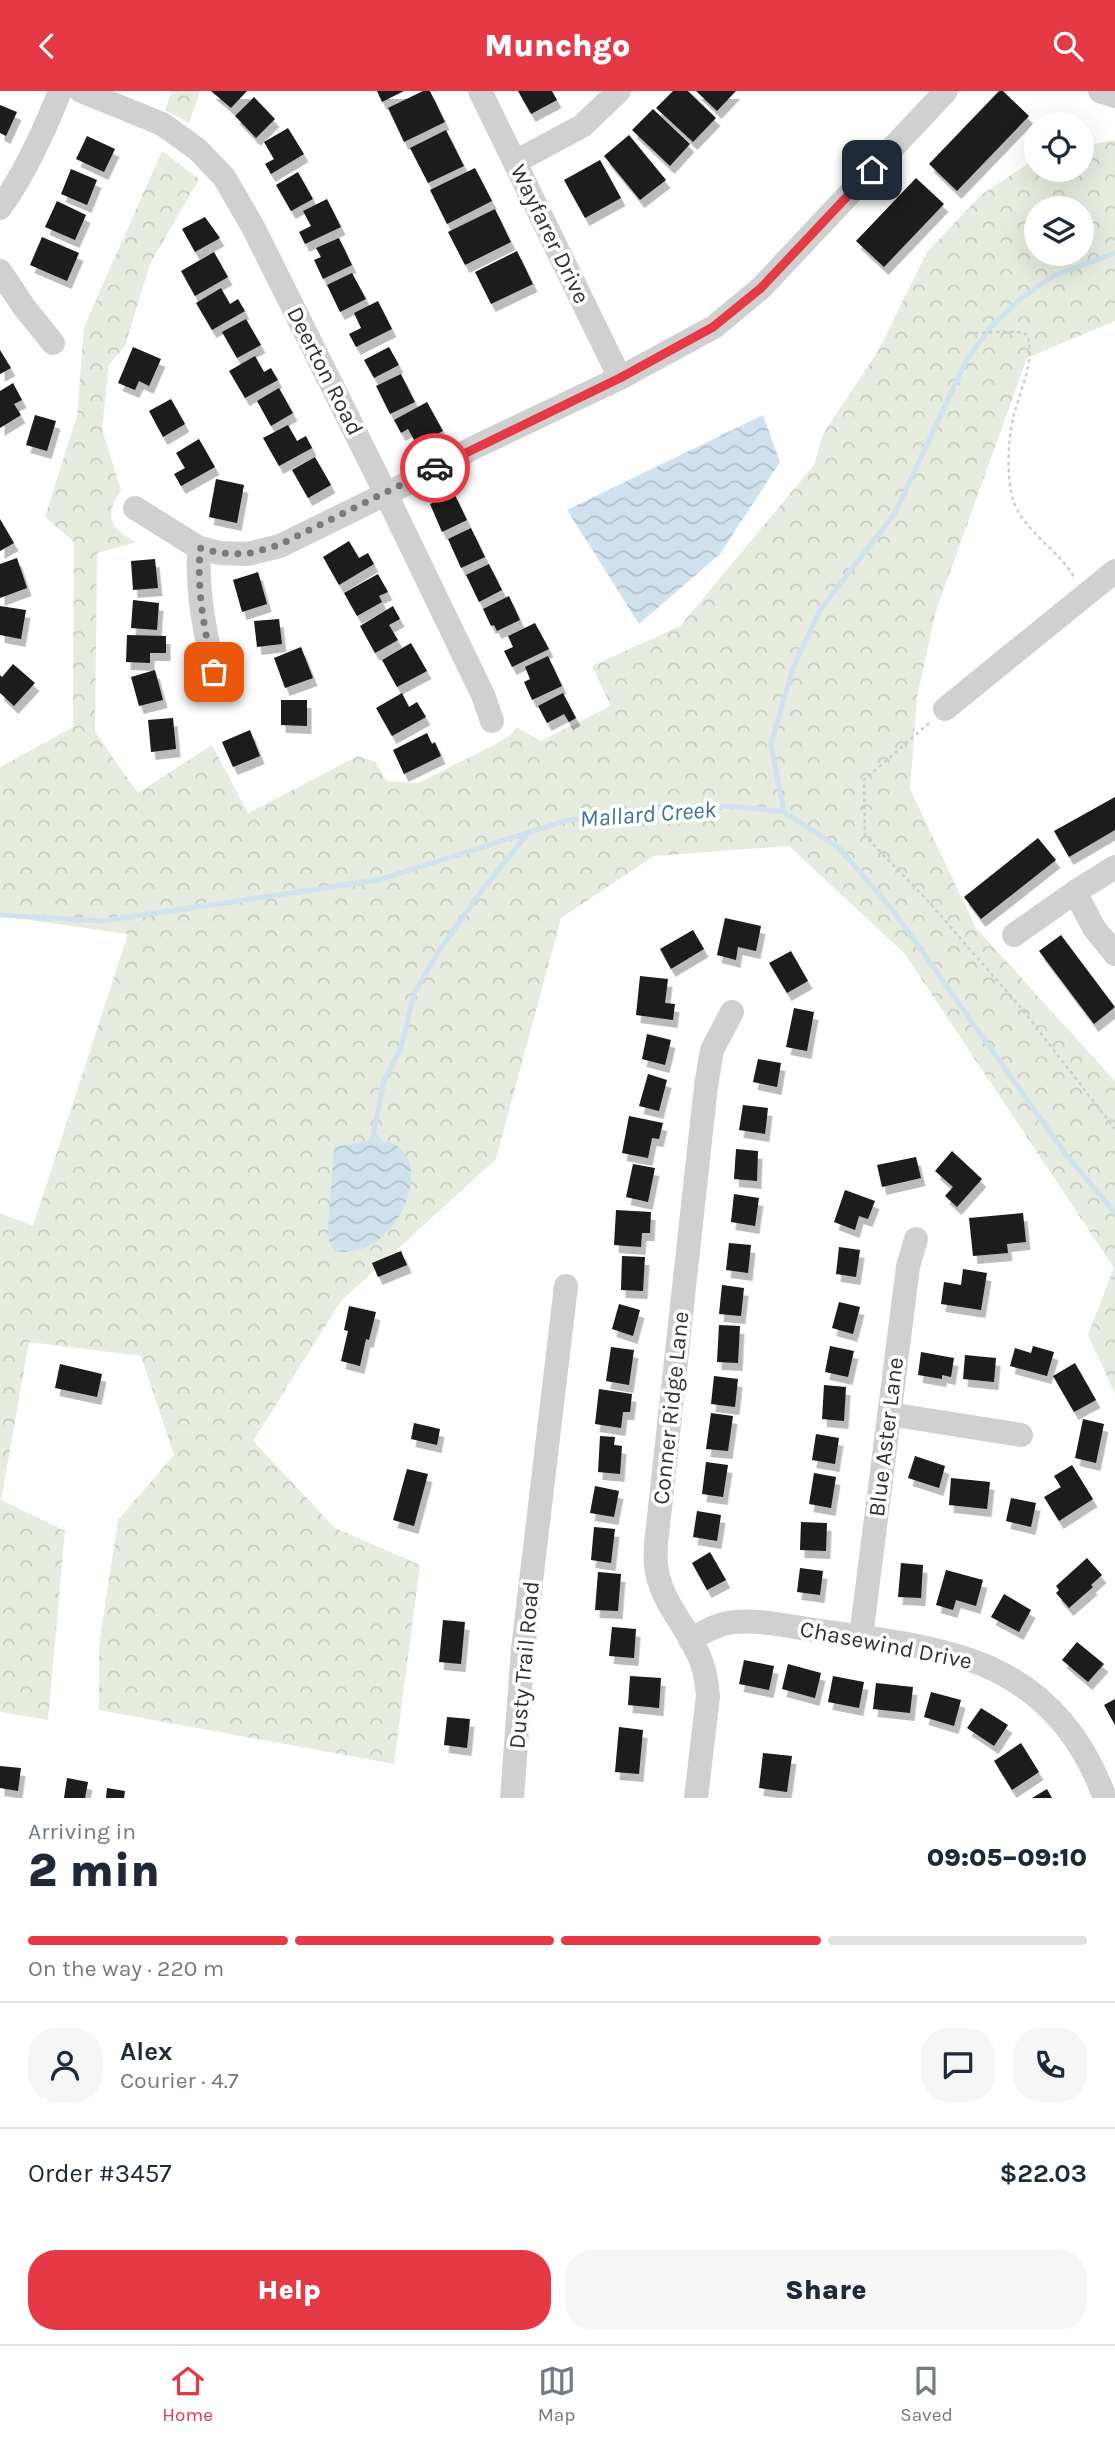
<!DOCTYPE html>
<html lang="en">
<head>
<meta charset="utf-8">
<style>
  body { margin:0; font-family:Karla,sans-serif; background:#f6f6f7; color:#1f2937; height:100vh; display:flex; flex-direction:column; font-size:26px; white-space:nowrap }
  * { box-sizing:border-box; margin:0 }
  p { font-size:23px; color:#747a83 }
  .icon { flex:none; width:38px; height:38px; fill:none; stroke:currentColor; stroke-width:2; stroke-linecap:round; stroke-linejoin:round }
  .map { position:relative; height:1707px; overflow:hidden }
  .panel { display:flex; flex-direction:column; background:#fff; flex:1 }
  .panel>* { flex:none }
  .fabs { position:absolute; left:1024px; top:21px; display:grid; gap:14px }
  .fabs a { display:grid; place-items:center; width:70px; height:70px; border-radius:50%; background:#fff; box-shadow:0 7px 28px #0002; font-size:35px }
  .pin { position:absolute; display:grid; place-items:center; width:60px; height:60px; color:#fff; margin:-30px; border-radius:14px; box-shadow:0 4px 10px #0006 }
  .courier { position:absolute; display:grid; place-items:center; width:70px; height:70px; margin:-35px; border:5px solid #e63946; border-radius:50%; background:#fff; color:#222; box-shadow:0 2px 9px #0007 }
  .overview em { font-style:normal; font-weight:800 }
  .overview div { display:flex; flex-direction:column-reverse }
  .overview { display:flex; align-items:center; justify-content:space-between; height:119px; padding:0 28px }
  h1 { font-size:46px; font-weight:800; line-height:52px }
  .bar { display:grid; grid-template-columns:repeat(4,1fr); gap:10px 7px; align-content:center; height:84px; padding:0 28px }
  .bar i { height:9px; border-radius:5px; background:#e0e1e3 }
  .bar .current { background:#e63946 }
  .bar p { grid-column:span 4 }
  .line { display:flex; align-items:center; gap:18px; padding:0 28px; border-top:2px solid #e0e1e3 }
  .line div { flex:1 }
  .round { display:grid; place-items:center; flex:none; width:74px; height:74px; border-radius:28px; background:#f6f6f7 }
  .cta { display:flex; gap:14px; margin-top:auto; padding:14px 28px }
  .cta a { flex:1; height:80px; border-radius:28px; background:#e63946; color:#fff; font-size:28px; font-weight:800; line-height:80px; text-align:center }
  .cta a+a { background:#f6f6f7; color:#1f2937 }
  header { display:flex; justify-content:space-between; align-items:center; height:91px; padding:0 28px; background:#e63946; color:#fff; font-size:32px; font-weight:800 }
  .menu { display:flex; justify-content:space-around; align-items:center; height:98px; border-top:2px solid #e0e1e3; background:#fff; font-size:19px; color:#747a83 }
  .menu a { display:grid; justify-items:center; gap:4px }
  .menu .current { color:#e63946 }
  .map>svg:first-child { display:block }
</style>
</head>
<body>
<header><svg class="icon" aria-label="back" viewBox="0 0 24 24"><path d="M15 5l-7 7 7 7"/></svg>Munchgo<svg class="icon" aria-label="search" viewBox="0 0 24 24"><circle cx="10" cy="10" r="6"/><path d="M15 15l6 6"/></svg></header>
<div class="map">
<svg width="1115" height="1707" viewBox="0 0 1115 1707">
  <defs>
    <pattern id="forest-crowns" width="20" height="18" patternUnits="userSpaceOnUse" patternTransform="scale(1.75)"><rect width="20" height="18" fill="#e6ecdf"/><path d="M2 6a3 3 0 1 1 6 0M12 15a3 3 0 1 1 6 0" fill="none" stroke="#c6cbc0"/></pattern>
    <pattern id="water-waves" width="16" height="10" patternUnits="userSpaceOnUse" patternTransform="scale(1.75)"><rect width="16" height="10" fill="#cfe2ee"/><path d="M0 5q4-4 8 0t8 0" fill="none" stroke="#b2c2cd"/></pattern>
    <filter id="shadow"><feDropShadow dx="4.5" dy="8" stdDeviation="0" flood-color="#0004"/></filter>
  </defs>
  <rect width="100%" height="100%" fill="#fff"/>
  <g fill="url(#forest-crowns)" fill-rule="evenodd">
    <polygon points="172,0 200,0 189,32 165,19"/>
    <path d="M1115 49V230L1027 267 936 520 917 606 910 698 976 837 1115 990V1303L1088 1244 1114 1177 904 862 789 755 654 765 561 827 496 1068 341 1210 253 1350 335 1437 420 1474 394 1673 99 1619V1554L118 1429 174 1364 141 1265 29 1251 1 1409 65 1440 48 1629 0 1621V1122L33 1135 128 843 0 825V676L73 636 74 451 45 426 77 325 84 236 162 60 199 88 150 173 125 255 109 274 102 338 121 399C104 425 109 438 137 451L97 462 95 641 138 702 212 654 248 722 358 665 376 671 386 690 418 692 496 653 511 644 517 636 541 650 611 615 592 575 680 535 814 374 823 343 878 260 927 161 981 104 1035 68 1036 79H1082V55ZM1036 117H1082V163H1036Z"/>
  </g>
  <g fill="url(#water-waves)">
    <polygon points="763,324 780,371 720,463 639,533 567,419"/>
    <path d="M374 1040 383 1050C442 1058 400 1172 335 1160L329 1150 328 1136 334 1056 367 1050Z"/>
  </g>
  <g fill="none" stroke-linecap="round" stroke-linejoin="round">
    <g stroke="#cfe2ee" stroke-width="5">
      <polyline points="784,721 771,653 793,577 820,519 895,422 966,270 990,237 1020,208 1055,184 1115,162"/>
      <polyline points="0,824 102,830 378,789 565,730 616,721 705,715 741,716 784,721 839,757 892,818 1064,1061 1115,1122"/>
      <polyline points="373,1044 384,990 401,957 414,903 439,860 482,799 529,741"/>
    </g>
  </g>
  <g fill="#1a1a1a" filter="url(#shadow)">
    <polygon points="211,0 247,0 231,17"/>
    <polygon points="377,0 404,0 382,11"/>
    <polygon points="423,0 430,0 445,31 404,51 388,17"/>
    <polygon points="518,0 552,0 557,9 531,23"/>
    <polygon points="673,0 688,0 716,27 693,51 656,17"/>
    <polygon points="696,0 736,0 717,20"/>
    <polygon points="999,0 1003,0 1029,25 957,100 929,73"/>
    <polygon points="254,6 275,28 256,47 235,25"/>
    <polygon points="0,14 17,21 6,45 0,42"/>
    <polygon points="653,18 690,53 670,75 632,39"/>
    <polygon points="288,37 304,63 271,83 265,73 274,68 264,51"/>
    <polygon points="446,39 464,75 428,92 410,57"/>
    <polygon points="629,44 666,89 640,109 604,65"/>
    <polygon points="87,45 115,58 104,81 76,68"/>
    <polygon points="600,69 621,107 585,127 564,89"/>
    <polygon points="475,77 492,110 447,133 430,99"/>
    <polygon points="71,78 97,89 87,114 61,103"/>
    <polygon points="298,81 313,108 291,120 276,94"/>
    <polygon points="916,87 944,113 884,176 856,150"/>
    <polygon points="327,108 341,136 305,153 299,141 311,135 303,120"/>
    <polygon points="57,110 86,124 75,149 45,136"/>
    <polygon points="495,118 511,151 465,174 448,141"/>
    <polygon points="205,126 220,147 195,161 182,138"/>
    <polygon points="42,146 79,162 67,190 30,174"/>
    <polygon points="339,147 352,174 323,188 314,169 321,166 316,157"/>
    <polygon points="517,160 533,193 491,213 475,181"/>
    <polygon points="214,161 228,186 195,205 181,180"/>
    <polygon points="352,182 366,208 340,221 327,194"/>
    <polygon points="221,197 230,213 238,208 245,220 212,239 196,212"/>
    <polygon points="378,210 392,238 356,256 349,243 361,237 354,222"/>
    <polygon points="246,228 261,254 237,267 222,241"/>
    <polygon points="133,256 161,268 149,295 139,290 135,299 118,292"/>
    <polygon points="389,256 399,274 374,287 364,269"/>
    <polygon points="0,259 11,277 0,283"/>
    <polygon points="255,265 264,281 271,277 278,289 245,307 229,280"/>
    <polygon points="401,283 415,311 390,323 376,295"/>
    <polygon points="13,292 22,309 14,313 21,324 0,337 0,300"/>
    <polygon points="279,297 293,322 271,335 257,310"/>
    <polygon points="171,308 185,333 163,346 149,320"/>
    <polygon points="427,311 443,340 417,354 408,338 401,342 394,329"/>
    <polygon points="35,324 56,330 47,360 26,354"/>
    <polygon points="288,334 297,350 306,345 312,357 279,375 263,347"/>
    <polygon points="199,348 215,376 181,395 174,383 185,377 176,362"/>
    <polygon points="315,366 331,394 308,407 292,379"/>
    <polygon points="216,388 244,394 237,432 209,426"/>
    <polygon points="454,402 467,429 442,441 430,413"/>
    <polygon points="0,428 14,452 0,460"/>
    <polygon points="471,437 485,466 461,477 448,448"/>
    <polygon points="349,450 359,467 368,462 374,473 339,494 323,466"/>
    <polygon points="17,467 27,497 0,507 0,473"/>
    <polygon points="155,468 158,497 133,499 131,470"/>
    <polygon points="489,473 502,499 479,511 466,484"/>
    <polygon points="258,481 267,513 242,521 233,489"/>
    <polygon points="378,483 388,501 379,505 382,511 357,525 344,502"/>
    <polygon points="509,505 520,529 497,540 494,534 491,535 483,518"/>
    <polygon points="133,509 159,512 157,539 131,537"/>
    <polygon points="0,515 26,519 21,548 0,544"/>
    <polygon points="393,515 400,528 389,534 398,549 375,562 360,535"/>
    <polygon points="279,528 282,553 257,556 254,530"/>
    <polygon points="535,532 549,558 512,576 504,560 513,556 508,545"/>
    <polygon points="127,544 166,545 166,562 150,562 150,572 126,571"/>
    <polygon points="411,552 427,580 397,596 382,569"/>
    <polygon points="301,556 313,587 285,597 274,567"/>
    <polygon points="548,565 562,595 532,609 524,591 530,588 525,576"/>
    <polygon points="13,573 35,592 14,615 0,602 0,584 2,586"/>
    <polygon points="155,579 163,609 139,615 131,586"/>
    <polygon points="402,602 409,616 417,611 426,626 392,645 376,617"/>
    <polygon points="563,602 576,627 569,631 564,623 547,632 538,615"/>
    <polygon points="281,609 307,609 307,635 281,634"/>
    <polygon points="173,627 176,658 151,661 148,629"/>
    <polygon points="250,639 260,665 233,676 222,651"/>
    <polygon points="427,642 432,653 435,651 441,665 404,683 393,659"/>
    <polygon points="1115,706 1115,739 1069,766 1054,740"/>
    <polygon points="1038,747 1056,769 981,828 964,806"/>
    <polygon points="725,827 761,835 756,860 738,856 736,869 717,864"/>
    <polygon points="693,839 704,858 671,878 660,858"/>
    <polygon points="1061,844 1115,916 1094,933 1039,860"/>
    <polygon points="791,860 808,890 787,902 769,872"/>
    <polygon points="640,885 668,888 665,912 675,913 673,929 636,924"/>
    <polygon points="794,917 814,921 807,960 786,956"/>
    <polygon points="647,943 671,949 665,974 642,968"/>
    <polygon points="758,968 781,972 777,996 753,991"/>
    <polygon points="648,983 667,989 659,1020 639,1015"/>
    <polygon points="743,1014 768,1017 765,1043 739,1039"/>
    <polygon points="629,1025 663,1032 659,1048 652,1047 648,1067 622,1062"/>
    <polygon points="736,1058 758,1060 757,1090 734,1088"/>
    <polygon points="952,1060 982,1088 957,1116 945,1105 953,1096 935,1080"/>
    <polygon points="916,1066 921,1087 882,1096 877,1074"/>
    <polygon points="633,1073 655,1077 648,1111 626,1106"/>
    <polygon points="845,1099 875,1110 868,1128 859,1125 855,1139 834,1131"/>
    <polygon points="734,1103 759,1107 755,1135 731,1131"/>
    <polygon points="616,1119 651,1121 650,1142 642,1142 641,1156 614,1154"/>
    <polygon points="1023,1122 1026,1151 1007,1153 1008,1162 973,1165 969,1127"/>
    <polygon points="729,1152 751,1154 748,1182 726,1179"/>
    <polygon points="839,1156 860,1159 856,1186 836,1183"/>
    <polygon points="401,1160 407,1174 378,1186 372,1172"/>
    <polygon points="622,1165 645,1166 643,1200 621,1199"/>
    <polygon points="963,1178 987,1182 981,1219 941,1213 944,1191 961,1194"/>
    <polygon points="722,1194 744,1197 741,1225 719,1223"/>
    <polygon points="839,1211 860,1216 853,1243 832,1237"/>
    <polygon points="619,1213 640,1219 633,1245 612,1238"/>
    <polygon points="349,1215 376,1221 369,1249 366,1248 360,1275 341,1270 348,1240 344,1239"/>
    <polygon points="719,1234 740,1235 738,1272 717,1271"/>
    <polygon points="830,1255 854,1260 848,1286 825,1281"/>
    <polygon points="1033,1255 1054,1261 1047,1285 1010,1275 1015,1257 1031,1262"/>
    <polygon points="611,1256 634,1259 629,1294 606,1290"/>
    <polygon points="921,1261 954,1267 951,1286 942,1284 942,1288 918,1284"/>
    <polygon points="965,1264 996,1267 994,1291 963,1288"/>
    <polygon points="1075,1272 1096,1309 1074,1321 1053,1285"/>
    <polygon points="60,1273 102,1283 97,1306 55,1297"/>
    <polygon points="714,1285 738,1288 735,1316 711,1313"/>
    <polygon points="824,1294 846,1296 844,1330 822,1328"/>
    <polygon points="599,1298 632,1303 630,1321 623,1321 621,1337 595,1333"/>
    <polygon points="711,1322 733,1325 728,1360 706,1358"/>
    <polygon points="1083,1328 1104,1333 1096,1372 1075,1367"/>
    <polygon points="414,1332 440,1338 437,1354 411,1348"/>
    <polygon points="816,1343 839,1347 835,1373 812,1369"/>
    <polygon points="600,1345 615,1346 614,1354 622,1355 620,1383 598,1381"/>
    <polygon points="915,1365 945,1375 939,1397 908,1387"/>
    <polygon points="706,1371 728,1374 723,1406 702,1403"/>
    <polygon points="1072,1374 1093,1408 1059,1430 1044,1406 1061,1396 1054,1385"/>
    <polygon points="407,1378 428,1383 414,1435 393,1429"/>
    <polygon points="814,1382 836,1386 831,1417 809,1413"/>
    <polygon points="951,1387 990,1391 987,1418 949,1414"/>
    <polygon points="595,1395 619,1400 614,1426 590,1422"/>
    <polygon points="1011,1407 1036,1412 1031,1436 1006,1430"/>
    <polygon points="697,1420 721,1424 717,1450 693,1446"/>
    <polygon points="801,1431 827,1432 826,1460 800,1459"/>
    <polygon points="594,1436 615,1438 611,1472 591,1469"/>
    <polygon points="710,1461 726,1489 707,1499 692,1472"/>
    <polygon points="1087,1467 1102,1484 1091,1494 1093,1496 1069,1517 1056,1502 1059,1499 1056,1495"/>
    <polygon points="901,1472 923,1474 921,1507 898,1506"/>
    <polygon points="800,1477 823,1480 820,1504 797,1501"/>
    <polygon points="946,1479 983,1489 976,1515 956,1509 953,1519 936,1514"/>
    <polygon points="598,1481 621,1483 618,1520 595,1519"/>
    <polygon points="1004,1503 1031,1519 1019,1541 991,1526"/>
    <polygon points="443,1529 465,1531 461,1573 439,1571"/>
    <polygon points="612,1536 636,1538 634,1567 609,1565"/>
    <polygon points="1077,1551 1104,1573 1088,1591 1062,1569"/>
    <polygon points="744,1569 774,1575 769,1599 739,1593"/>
    <polygon points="788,1573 821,1582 815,1607 782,1598"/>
    <polygon points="630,1585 661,1587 659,1617 628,1614"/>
    <polygon points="833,1585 864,1591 859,1617 828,1611"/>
    <polygon points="876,1592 913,1596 910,1622 873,1618"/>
    <polygon points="931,1601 961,1609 954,1635 924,1626"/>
    <polygon points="1115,1608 1115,1634 1104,1614"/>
    <polygon points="981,1617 1008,1634 994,1655 967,1637"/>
    <polygon points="447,1626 470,1628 467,1657 444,1654"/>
    <polygon points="619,1636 643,1639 639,1683 615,1681"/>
    <polygon points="1021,1652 1039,1681 1012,1699 994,1670"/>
    <polygon points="763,1662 792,1665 787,1701 759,1697"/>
    <polygon points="0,1675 21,1677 18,1700 0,1697"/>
    <polygon points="67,1687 88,1691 85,1707 64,1707"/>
    <polygon points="107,1697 125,1700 124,1707 106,1707"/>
    <polygon points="1047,1698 1052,1707 1032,1707"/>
  </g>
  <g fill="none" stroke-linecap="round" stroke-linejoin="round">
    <g stroke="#cdcdcd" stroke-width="2.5" stroke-dasharray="3.5 3.5" stroke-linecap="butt">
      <path d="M975 242C988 242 1019 238 1027 244 1036 269 1019 302 1013 327 1008 349 1006 390 1014 412 1024 439 1060 461 1074 486"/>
      <polyline points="929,632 864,689 865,745 928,810 1022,918 1115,1038"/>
    </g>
    <g stroke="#d0d0d0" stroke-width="24">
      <polyline points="81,0 162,33 197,58 224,86 253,136 386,403 483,604 492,630"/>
      <polyline points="480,0 620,287"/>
      <polyline points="1100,0 1115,5"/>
      <polyline points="515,71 582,35 619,0"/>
      <path d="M0 117C26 81 44 41 60 0"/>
      <polyline points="0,180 24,216 53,252"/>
      <polyline points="135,417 199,457 220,462 247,463 280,455 400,396 475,356 620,287 714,236 761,197 946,0"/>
      <path d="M199 457C197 503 204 536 214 581"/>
      <polyline points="945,618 1115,480"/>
      <polyline points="1115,776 1075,801 1094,837 1115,863"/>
      <polyline points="1014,844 1075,801"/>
      <polyline points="889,1323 1021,1344"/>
      <polyline points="861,1546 908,1176 916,1148"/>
      <path d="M690 1549C704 1541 718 1532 735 1531 761 1529 788 1535 814 1539 871 1547 957 1556 1006 1585 1055 1612 1086 1655 1105 1707"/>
      <polyline points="512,1707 523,1558 566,1195"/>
      <path d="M696 1707 708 1605C707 1594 706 1583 702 1573 691 1538 660 1513 656 1474 655 1468 656 1460 656 1453L706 995 712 959 732 921"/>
    </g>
  </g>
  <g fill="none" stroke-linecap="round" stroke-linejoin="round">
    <path stroke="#7a7a7a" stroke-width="7" stroke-dasharray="0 12.6" d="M214 581C204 537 197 502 200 457L220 462 247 463 279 454 435 377"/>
    <polyline stroke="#e63946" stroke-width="9" points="435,377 620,287 713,236 761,197 872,79"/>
  </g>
  <g text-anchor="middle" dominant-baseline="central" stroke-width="7" stroke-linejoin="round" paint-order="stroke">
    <g font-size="23" fill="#333" stroke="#fff">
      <text transform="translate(550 143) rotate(64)">Wayfarer Drive</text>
      <text transform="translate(325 280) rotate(63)">Deerton Road</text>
      <text transform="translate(671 1317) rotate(-84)">Conner Ridge Lane</text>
      <text transform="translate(886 1346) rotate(-83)">Blue Aster Lane</text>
      <text transform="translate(886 1554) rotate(11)">Chasewind Drive</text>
      <text transform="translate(524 1574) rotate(-85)">Dusty Trail Road</text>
    </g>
    <g font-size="24" font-style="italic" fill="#3f7597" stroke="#fff">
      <text transform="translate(648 723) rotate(-4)">Mallard Creek</text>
    </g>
  </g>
</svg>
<div class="fabs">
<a><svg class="icon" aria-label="locate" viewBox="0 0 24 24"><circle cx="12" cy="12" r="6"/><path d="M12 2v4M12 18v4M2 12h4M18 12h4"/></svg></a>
<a><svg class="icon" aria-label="layers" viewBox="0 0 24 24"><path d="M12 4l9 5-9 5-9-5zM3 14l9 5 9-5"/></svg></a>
</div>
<div class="pin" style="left:214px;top:581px;background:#ea580c"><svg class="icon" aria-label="bag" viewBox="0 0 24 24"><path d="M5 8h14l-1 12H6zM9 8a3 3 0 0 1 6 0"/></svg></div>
<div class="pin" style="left:872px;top:79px;background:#1f2937"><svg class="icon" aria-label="home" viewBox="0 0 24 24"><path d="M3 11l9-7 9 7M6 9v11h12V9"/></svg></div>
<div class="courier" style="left:435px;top:377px"><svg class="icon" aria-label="car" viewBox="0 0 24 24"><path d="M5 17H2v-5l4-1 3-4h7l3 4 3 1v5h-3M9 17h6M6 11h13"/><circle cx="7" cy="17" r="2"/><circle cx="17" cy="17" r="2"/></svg></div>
</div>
<section class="panel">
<div class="overview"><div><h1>2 min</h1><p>Arriving in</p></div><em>09:05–09:10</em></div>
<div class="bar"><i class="current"></i><i class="current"></i><i class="current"></i><i></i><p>On the way · 220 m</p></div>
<div class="line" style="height:126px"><a class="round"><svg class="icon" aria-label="person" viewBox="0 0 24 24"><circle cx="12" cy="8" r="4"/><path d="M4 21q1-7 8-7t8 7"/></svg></a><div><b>Alex</b><p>Courier · 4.7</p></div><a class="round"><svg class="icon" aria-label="chat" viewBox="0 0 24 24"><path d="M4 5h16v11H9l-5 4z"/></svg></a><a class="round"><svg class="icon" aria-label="phone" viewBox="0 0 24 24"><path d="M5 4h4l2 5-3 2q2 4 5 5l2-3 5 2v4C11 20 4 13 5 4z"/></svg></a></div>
<div class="line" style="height:91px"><div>Order #3457</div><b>$22.03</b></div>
<div class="cta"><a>Help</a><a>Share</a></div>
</section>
<nav class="menu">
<a class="current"><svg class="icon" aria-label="home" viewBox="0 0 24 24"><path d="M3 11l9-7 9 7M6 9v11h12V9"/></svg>Home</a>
<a><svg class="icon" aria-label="map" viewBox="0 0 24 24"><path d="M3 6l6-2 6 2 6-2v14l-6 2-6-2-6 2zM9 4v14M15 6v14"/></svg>Map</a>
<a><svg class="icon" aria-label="saved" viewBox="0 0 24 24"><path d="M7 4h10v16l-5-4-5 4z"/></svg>Saved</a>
</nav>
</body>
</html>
